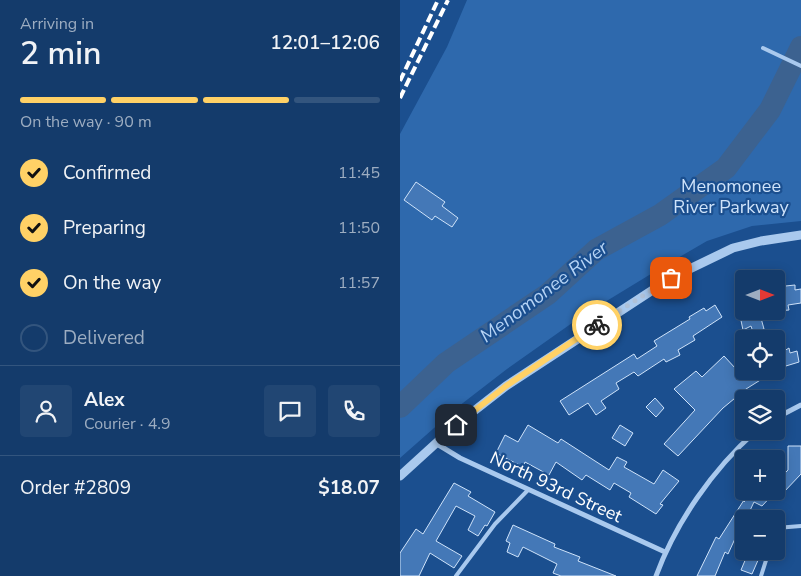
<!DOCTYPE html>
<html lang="en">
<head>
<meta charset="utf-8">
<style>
  body { margin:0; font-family:"Nunito Sans",sans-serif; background:#214673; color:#f1f3f6; height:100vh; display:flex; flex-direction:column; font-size:19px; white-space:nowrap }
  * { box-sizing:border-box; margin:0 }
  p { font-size:16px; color:#9dadc1 }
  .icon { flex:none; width:28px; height:28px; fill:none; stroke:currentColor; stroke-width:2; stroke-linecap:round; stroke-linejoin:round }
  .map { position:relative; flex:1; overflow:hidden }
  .details { display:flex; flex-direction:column; background:#143b6b; width:400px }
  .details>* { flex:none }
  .needle { width:32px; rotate:90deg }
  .fabs { position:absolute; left:335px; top:270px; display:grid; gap:10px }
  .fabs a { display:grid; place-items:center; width:50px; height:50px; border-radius:5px; background:#143b6b; box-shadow:0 2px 12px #0003,0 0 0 1px #33557e; font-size:25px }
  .pin { position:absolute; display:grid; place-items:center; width:42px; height:42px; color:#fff; margin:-21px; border-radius:10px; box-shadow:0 2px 8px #0006 }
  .courier { position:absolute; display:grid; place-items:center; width:50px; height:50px; margin:-25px; border:4px solid #ffd166; border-radius:50%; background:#fff; color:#222; box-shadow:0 1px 6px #0007 }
  .overview em { font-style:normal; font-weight:600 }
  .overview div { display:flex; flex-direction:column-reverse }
  .overview { display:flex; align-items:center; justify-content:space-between; height:85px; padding:0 20px }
  h1 { font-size:32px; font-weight:600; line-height:38px }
  .bar { display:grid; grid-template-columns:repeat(4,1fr); gap:8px 5px; align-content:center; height:60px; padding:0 20px }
  .bar i { height:6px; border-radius:4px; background:#33557e }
  .bar .current { background:#ffd166 }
  .bar p { grid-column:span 4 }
  .line { display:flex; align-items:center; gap:12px; padding:0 20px; border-top:1px solid #33557e }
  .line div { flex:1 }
  .round { display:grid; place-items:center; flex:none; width:52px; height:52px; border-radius:5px; background:#214673 }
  ol { padding:0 20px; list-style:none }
  li { display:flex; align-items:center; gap:15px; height:55px }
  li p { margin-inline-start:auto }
  li .icon { padding:5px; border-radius:50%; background:#ffd166; color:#111; stroke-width:4 }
  li:last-child { color:#9dadc1 }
  li i { width:28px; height:28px; border:2px solid #33557e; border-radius:50% }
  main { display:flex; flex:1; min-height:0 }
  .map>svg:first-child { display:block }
</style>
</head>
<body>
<main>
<section class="details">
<div class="overview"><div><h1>2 min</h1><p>Arriving in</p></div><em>12:01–12:06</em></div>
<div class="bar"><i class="current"></i><i class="current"></i><i class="current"></i><i></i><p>On the way · 90 m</p></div>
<ol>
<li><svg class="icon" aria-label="check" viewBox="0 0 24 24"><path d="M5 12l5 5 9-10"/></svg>Confirmed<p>11:45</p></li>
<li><svg class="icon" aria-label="check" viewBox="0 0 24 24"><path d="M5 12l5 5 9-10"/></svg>Preparing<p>11:50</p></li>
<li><svg class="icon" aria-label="check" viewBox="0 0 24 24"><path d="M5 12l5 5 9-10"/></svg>On the way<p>11:57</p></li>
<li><i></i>Delivered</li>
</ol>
<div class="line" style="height:90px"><a class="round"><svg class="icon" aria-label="person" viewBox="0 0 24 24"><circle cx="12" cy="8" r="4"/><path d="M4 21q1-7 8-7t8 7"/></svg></a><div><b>Alex</b><p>Courier · 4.9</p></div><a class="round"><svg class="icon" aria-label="chat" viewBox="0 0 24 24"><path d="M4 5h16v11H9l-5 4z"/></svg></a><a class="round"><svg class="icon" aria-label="phone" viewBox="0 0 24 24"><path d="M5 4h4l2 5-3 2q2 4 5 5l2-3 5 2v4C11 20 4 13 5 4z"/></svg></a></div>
<div class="line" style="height:65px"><div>Order #2809</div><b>$18.07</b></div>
</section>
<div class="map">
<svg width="401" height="576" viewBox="0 0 401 576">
  <rect width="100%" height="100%" fill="#1b4f8f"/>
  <polygon fill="#2e69ad" points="67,0 401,0 401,221 352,226 307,241 264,266 182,316 107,369 59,406 0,458 0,134 47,47"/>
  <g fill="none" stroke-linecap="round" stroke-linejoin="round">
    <polyline stroke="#3c6290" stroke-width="22" points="0,407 46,363 148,294 196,250 260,215 326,168 370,110 401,47"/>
  </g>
  <g fill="#4478b7" stroke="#cfe3fa">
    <polygon points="16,182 45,202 42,206 58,218 52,227 35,216 32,220 4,200"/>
    <polygon points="395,285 395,290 401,289 401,303 388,305 389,310 376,311 376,287"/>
    <polygon points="315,305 322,317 293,336 295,340 278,350 280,355 266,362 264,359 238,376 234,372 216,383 219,389 201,401 206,408 196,415 188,403 169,415 160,401 234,354 237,359 257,346 254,341 290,319 289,317 304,308 306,311"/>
    <polygon points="339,311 359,311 364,329 353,332 351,326 343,330"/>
    <polygon points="389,348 390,353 397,351 399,362 376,369 376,356"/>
    <polygon points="324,356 336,369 344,364 344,371 357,371 362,379 346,389 323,408 278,456 264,444 295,410 274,389 296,371 302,377"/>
    <polygon points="255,398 264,408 256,417 246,407"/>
    <polygon points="128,425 158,443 161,439 209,470 217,457 227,462 224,467 254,484 263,470 279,481 260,504 263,505 256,514 229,497 231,493 214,483 210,490 186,475 182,480 156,462 149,475 125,462 123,467 96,453 105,435 118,442"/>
    <polygon points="220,425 233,433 225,446 212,438"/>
    <polygon points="388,446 401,446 401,474 383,493 376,486 376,482 388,470"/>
    <polygon points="54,483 71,492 68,496 95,512 87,526 85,525 78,536 68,530 75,516 56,506 36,541 62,556 54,568 30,553 19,576 0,576 0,553 16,529 23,534"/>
    <polygon points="354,491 376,491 362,506 354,502 346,519 344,519 328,554 325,552 315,576 297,576 316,537 319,539 344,500 344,502"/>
    <polygon points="113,525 155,544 154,547 180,557 178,561 216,576 161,576 153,573 157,564 123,547 118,557 107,552 110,543 106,541"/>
    <polygon points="349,551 362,551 352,574 341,570"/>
  </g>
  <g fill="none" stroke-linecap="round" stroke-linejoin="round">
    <g stroke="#a9c9ee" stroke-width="4">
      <polyline points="363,48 401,66"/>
      <polyline points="376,528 401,526"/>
      <polyline points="56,576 95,524 128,490"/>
      <polyline points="361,576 369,551"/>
    </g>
    <g stroke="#a9c9ee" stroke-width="5">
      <polyline points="376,418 401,405"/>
      <polyline points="37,444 60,458 265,552"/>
      <path d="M256 576C276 522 313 469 356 431"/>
    </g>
    <polyline stroke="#a9c9ee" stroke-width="9" points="0,476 56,425 106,386 271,278 333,248 361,241 401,235"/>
    <g stroke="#fff" stroke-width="4" stroke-dasharray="9 4" stroke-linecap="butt">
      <polyline points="0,81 38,0"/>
      <polyline points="0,98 48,0"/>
    </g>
  </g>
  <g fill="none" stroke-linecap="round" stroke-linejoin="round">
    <polyline stroke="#afc1d8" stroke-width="5" stroke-dasharray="0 9" points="197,325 271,278"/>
    <polyline stroke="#ffd166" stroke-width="6" points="56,425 106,386 197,325"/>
  </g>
  <g text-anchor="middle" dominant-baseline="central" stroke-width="4.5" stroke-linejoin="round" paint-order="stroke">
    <g font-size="18" fill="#cfe3fa" stroke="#1b4f8f">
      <text x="331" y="186">Menomonee<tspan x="331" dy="21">River Parkway</tspan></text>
    </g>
    <g font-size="18" fill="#fff" stroke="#1b4f8f">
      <text transform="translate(156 487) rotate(25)">North 93rd Street</text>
    </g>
    <g font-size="19" font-style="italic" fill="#b5d3f5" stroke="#1b4f8f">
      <text transform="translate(144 292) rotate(-37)">Menomonee River</text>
    </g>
  </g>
</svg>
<div class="fabs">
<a><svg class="needle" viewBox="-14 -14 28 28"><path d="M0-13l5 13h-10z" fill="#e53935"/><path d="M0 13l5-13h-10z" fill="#9dadc1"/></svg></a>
<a><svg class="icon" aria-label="locate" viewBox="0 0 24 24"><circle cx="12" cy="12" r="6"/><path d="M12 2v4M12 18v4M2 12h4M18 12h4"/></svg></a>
<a><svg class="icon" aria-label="layers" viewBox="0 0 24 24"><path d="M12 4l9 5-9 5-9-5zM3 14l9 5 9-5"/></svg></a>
<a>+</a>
<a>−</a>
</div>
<div class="pin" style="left:271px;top:278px;background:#ea580c"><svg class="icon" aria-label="bag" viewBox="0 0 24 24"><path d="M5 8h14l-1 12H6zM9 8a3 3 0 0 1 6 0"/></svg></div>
<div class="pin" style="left:56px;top:425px;background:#1f2937"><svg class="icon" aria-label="home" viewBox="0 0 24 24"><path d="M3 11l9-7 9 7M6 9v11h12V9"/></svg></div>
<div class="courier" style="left:197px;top:325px"><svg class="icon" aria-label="bike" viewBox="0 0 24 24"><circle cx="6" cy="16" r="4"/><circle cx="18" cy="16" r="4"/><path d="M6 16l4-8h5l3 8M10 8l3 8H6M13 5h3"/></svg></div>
</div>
</main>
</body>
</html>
